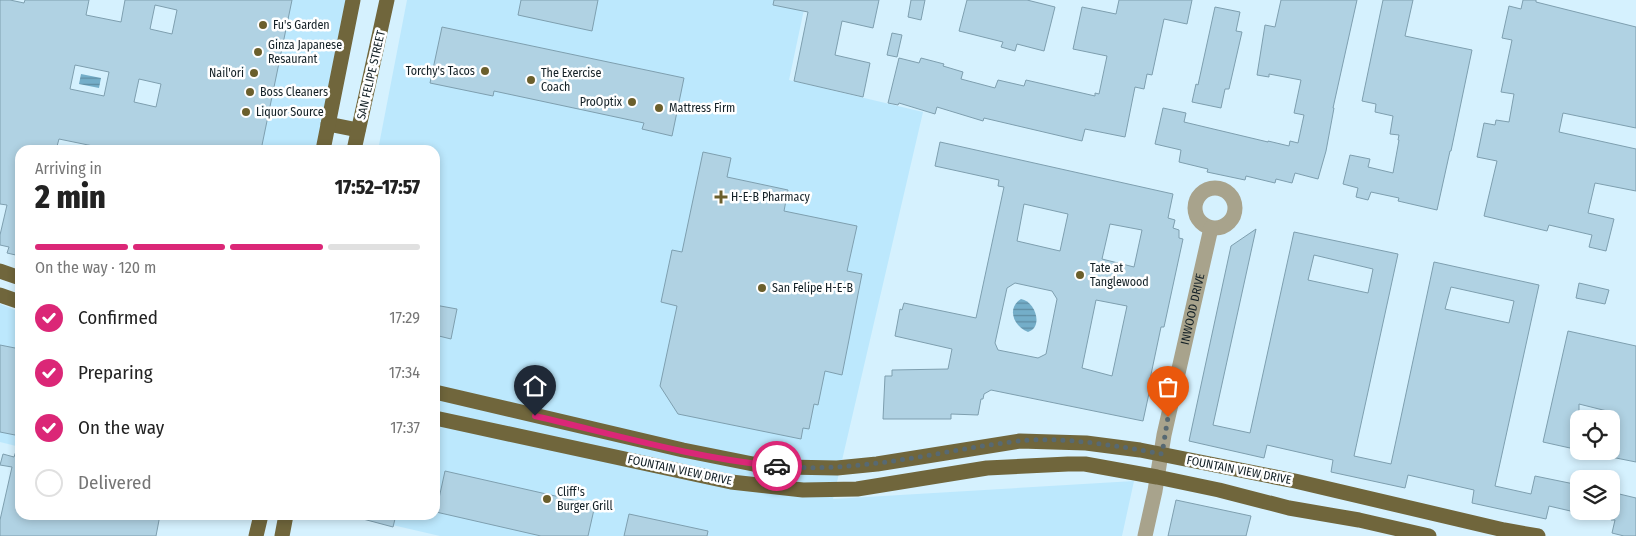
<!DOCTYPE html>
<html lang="en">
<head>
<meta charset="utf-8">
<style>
  body { margin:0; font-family:"Fira Sans Condensed",sans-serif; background:#f2f2f2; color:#222; height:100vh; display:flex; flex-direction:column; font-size:19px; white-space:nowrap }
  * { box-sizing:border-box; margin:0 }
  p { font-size:16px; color:#767676 }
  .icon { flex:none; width:28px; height:28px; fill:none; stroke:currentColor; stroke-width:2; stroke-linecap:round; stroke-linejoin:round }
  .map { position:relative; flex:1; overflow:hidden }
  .panel { position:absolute; left:15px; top:145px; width:425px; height:375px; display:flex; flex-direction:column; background:#fff; border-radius:15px; box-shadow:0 2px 8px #0003 }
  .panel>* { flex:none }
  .buttons { position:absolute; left:1570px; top:410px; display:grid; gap:10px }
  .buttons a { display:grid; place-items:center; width:50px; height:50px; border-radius:10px; background:#fff; box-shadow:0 2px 8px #0003; font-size:25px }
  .pin { position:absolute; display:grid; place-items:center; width:42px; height:42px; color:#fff; margin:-51px -21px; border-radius:50% 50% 50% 0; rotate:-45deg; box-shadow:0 0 5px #0007 }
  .pin .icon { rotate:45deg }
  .courier { position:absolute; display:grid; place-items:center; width:50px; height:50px; margin:-25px; border:4px solid #db2777; border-radius:50%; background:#fff; color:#222; box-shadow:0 1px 6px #0007 }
  .headline em { font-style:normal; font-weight:800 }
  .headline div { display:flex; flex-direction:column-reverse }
  .headline { display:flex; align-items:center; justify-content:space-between; height:85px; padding:0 20px }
  h1 { font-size:32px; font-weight:800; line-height:38px }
  .bar { display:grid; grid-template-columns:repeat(4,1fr); gap:8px 5px; align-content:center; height:60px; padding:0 20px }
  .bar i { height:6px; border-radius:4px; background:#e0e0e0 }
  .bar .selected { background:#db2777 }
  .bar p { grid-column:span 4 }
  ol { padding:0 20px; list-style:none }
  li { display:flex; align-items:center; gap:15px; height:55px }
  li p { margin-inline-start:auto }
  li .icon { padding:5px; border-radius:50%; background:#db2777; color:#fff; stroke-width:4 }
  li:last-child { color:#767676 }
  li i { width:28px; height:28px; border:2px solid #e0e0e0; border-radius:50% }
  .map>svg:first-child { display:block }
</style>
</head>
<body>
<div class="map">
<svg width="1636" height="536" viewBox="0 0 1636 536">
  <defs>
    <pattern id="water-rules" width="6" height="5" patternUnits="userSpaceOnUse" patternTransform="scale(1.25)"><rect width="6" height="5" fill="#74aec9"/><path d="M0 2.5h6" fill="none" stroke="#5e8da3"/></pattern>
  </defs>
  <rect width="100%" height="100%" fill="#d5f1fe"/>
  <g fill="#bce8fd">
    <polygon points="245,0 346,0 316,150 215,150"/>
    <polygon points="407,0 806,0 789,80 923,112 833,499 1134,481 1122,536 440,536 349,515 435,515 435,150 378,150"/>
    <polygon points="0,304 20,312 20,447 0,442"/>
  </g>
  <g fill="url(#water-rules)">
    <polygon points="81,74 101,78 99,88 79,84"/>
    <path d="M1021 299C1035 301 1044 327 1028 332 1014 327 1006 308 1021 299Z"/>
  </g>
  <g fill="#b0d2e3" stroke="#7e9faf" fill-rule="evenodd">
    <path d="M0 0H10L24 3 25 0H89L86 15 121 22 125 0H292L261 150H93V146L59 139 56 150H20V256L7 253 9 247 0 245V235L7 205 0 204ZM155 5 177 10 172 34 150 29ZM75 65 109 72 104 96 70 89ZM139 79 161 84 156 107 134 102Z"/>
    <polygon points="521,0 598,0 592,31 518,15"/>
    <polygon points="774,0 879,0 873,28 842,21 835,55 870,63 863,97 794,81 808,12 773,5"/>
    <polygon points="911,0 925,0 921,20 908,17"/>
    <polygon points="967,0 1027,0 1055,7 1044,51 1017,44 1015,51 1001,47 1003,42 959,31"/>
    <polygon points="1119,0 1192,0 1187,24 1164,19 1152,75 1147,74 1144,89 1135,87 1125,137 1085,129 1082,141 984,118 983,121 937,107 935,114 899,103 898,105 888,103 899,58 919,63 921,58 944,64 943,66 963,72 961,79 995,88 998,80 1024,86 1026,80 1095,96 1095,93 1099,94 1107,56 1073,49 1082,7 1116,14"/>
    <polygon points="1281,0 1357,0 1333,108 1334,108 1326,151 1318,179 1295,173 1292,183 1276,179 1275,183 1246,176 1245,180 1207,172 1208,169 1179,162 1181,150 1155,144 1163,108 1186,113 1184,122 1268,142 1268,141 1289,146 1290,141 1298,143 1304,115 1294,113 1301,80 1269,74 1269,77 1257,75 1265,25 1275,27"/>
    <polygon points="1383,0 1413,0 1405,36 1472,50 1451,151 1450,151 1437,210 1398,201 1399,198 1371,192 1368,200 1356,197 1358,188 1343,184 1350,155 1370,159 1368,167 1393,173 1399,140 1398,140 1399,135 1390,134 1393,116 1375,112 1376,104 1362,101"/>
    <polygon points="1523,0 1536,0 1536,2 1636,27 1636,128 1563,113 1559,132 1636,149 1636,191 1595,183 1588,213 1614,219 1606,251 1589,247 1592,235 1549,225 1547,231 1484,216 1497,161 1477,157 1484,123 1495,125 1496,120 1509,122 1514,94 1501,92 1512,40 1502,38 1509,6 1521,9"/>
    <polygon points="1215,7 1240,12 1236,31 1242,32 1229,89 1225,89 1221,108 1192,102 1196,84 1198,85"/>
    <polygon points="442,27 684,78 672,136 642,129 644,123 494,91 493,96 430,83"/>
    <polygon points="892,33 902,35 897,57 887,55"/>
    <path d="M940 142 1173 194 1168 218 1175 220 1173 228 1179 230V238L1183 239 1164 327H1161L1149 384H1151L1143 421 991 390 984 394 983 399H981L978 415 951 414V419H883L885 376H892V370L948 369 952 349 895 336 900 309 902 310 904 303 976 318 1004 187 998 186 999 180 935 166ZM1024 204 1068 214 1060 251 1017 241ZM1110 224 1142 230 1134 267 1102 259ZM1015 283 1052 291 1057 299 1046 354 1038 358 998 350 995 343 1007 288ZM1096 300 1127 306 1112 376 1082 368Z"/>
    <polygon points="703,152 731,158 727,177 788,190 784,211 857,226 847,271 862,274 842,375 825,371 818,405 814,404 809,429 803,428 801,439 678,414 660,386 677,306 661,302 672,250 682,252"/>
    <path d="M1256 229 1213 425 1250 433 1294 232 1398 254 1354 456 1391 464 1434 262 1539 285 1495 486 1531 494 1535 476 1579 485V513L1549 506 1546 519 1472 503 1474 490 1408 475 1405 488 1331 472 1333 460 1267 445 1264 458 1189 441 1231 246ZM1314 255 1373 269 1368 293 1308 280ZM1451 287 1514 301 1509 323 1445 309Z"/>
    <polygon points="1579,283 1609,290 1605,304 1576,298"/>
    <polygon points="435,305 457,309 451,339 435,335"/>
    <polygon points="1568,331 1636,346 1636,462 1611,457 1611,412 1579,404 1579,450 1543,442"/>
    <polygon points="0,345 20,349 20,436 0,432"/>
    <polygon points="16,451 20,452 20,515 160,515 156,536 0,536 0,520 12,467 0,465 3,454 14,457"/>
    <polygon points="445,471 595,505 588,536 541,536 436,512"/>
    <polygon points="1611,492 1636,498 1636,536 1624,536 1612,533 1615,520 1611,520"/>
    <polygon points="1176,500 1251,516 1246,536 1168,536"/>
    <polygon points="629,514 708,531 707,536 624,536"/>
    <polygon points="363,515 396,515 393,527 363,519"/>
  </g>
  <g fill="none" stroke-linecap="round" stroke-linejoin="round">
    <g stroke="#a8a38c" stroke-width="15">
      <circle cx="1215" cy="208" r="20"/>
      <path id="s1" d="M1145 536 1155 491 1164 435 1211 228"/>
    </g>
    <g stroke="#70663c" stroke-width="15">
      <polyline points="328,124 358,130"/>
      <polyline points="323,150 353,0"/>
      <polyline points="354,150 387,0"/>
      <polyline points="0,271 20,278"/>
      <polyline points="0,295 20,302"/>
      <polyline points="435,392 683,450 753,464 786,467 837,468 877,464 1020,441 1086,443 1140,450 1295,481 1504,530 1538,536"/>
      <polyline points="435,418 731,482 803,490 857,489 987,468 1068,464 1085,464 1157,477 1219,490 1289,508 1359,520 1429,536"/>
      <polyline points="256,536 261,515"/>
      <polyline points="282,536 286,515"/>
    </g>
  </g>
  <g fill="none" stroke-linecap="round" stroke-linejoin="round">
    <path stroke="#576972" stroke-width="5" stroke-dasharray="0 9" d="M777 466C859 474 937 451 1018 441 1061 436 1119 446 1162 454L1168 417"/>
    <path stroke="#db2777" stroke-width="6" d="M535 416C613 434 697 459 777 466"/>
  </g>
  <g fill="#6b5f2c" stroke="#fff" stroke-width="2">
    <circle cx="263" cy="25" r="5"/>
    <circle cx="258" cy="52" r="5"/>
    <circle cx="485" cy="71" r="5"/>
    <circle cx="254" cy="73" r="5"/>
    <circle cx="531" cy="80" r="5"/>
    <circle cx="250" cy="92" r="5"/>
    <circle cx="632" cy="102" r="5"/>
    <circle cx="659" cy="108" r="5"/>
    <circle cx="246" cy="112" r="5"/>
    <path d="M718.5 189.5h5v5h5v5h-5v5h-5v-5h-5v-5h5z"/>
    <circle cx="1080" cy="275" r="5"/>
    <circle cx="762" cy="288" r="5"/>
    <circle cx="547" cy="499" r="5"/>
  </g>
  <g text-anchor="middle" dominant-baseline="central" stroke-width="5" stroke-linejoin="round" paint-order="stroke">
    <g font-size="12" fill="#132026" stroke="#fff" text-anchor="start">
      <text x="273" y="25">Fu's Garden</text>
      <text x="268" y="45">Ginza Japanese<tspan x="268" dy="14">Resaurant</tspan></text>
      <text x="475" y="71" text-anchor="end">Torchy's Tacos</text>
      <text x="244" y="73" text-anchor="end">Nail'ori</text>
      <text x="541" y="73">The Exercise<tspan x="541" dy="14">Coach</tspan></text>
      <text x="260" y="92">Boss Cleaners</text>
      <text x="622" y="102" text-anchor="end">ProOptix</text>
      <text x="669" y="108">Mattress Firm</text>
      <text x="256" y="112">Liquor Source</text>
      <text x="731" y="197">H-E-B Pharmacy</text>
      <text x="1090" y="268">Tate at<tspan x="1090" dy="14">Tanglewood</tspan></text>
      <text x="772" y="288">San Felipe H-E-B</text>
      <text x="557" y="492">Cliff's<tspan x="557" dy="14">Burger Grill</tspan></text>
    </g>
    <g font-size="12" fill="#132026" stroke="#fff">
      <text transform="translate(371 75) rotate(-77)">SAN FELIPE STREET</text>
      <text stroke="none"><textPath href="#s1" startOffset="232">INWOOD DRIVE</textPath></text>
      <text transform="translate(680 470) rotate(12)">FOUNTAIN VIEW DRIVE</text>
      <text transform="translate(1239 470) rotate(11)">FOUNTAIN VIEW DRIVE</text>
    </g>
  </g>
</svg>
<div class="buttons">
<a><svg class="icon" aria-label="locate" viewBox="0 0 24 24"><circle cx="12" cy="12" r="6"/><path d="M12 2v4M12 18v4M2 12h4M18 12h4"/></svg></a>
<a><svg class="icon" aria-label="layers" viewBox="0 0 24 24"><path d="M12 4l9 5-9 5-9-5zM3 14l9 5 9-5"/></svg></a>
</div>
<div class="pin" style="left:1168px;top:417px;background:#ea580c"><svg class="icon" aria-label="bag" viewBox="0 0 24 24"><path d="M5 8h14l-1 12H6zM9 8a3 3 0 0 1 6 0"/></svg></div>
<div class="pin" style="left:535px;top:416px;background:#1f2937"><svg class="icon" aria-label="home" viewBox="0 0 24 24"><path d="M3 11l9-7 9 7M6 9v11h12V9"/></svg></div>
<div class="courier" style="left:777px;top:466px"><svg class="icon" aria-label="car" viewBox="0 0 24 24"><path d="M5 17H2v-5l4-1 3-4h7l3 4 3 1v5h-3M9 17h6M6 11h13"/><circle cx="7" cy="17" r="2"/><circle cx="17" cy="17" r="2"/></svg></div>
<section class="panel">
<div class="headline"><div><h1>2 min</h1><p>Arriving in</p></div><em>17:52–17:57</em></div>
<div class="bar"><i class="selected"></i><i class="selected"></i><i class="selected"></i><i></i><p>On the way · 120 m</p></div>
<ol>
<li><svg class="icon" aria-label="check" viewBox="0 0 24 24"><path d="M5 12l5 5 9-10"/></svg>Confirmed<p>17:29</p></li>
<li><svg class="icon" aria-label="check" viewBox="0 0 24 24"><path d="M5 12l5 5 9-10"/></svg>Preparing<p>17:34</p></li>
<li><svg class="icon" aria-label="check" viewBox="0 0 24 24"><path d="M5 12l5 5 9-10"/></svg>On the way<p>17:37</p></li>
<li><i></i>Delivered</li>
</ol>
</section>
</div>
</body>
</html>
